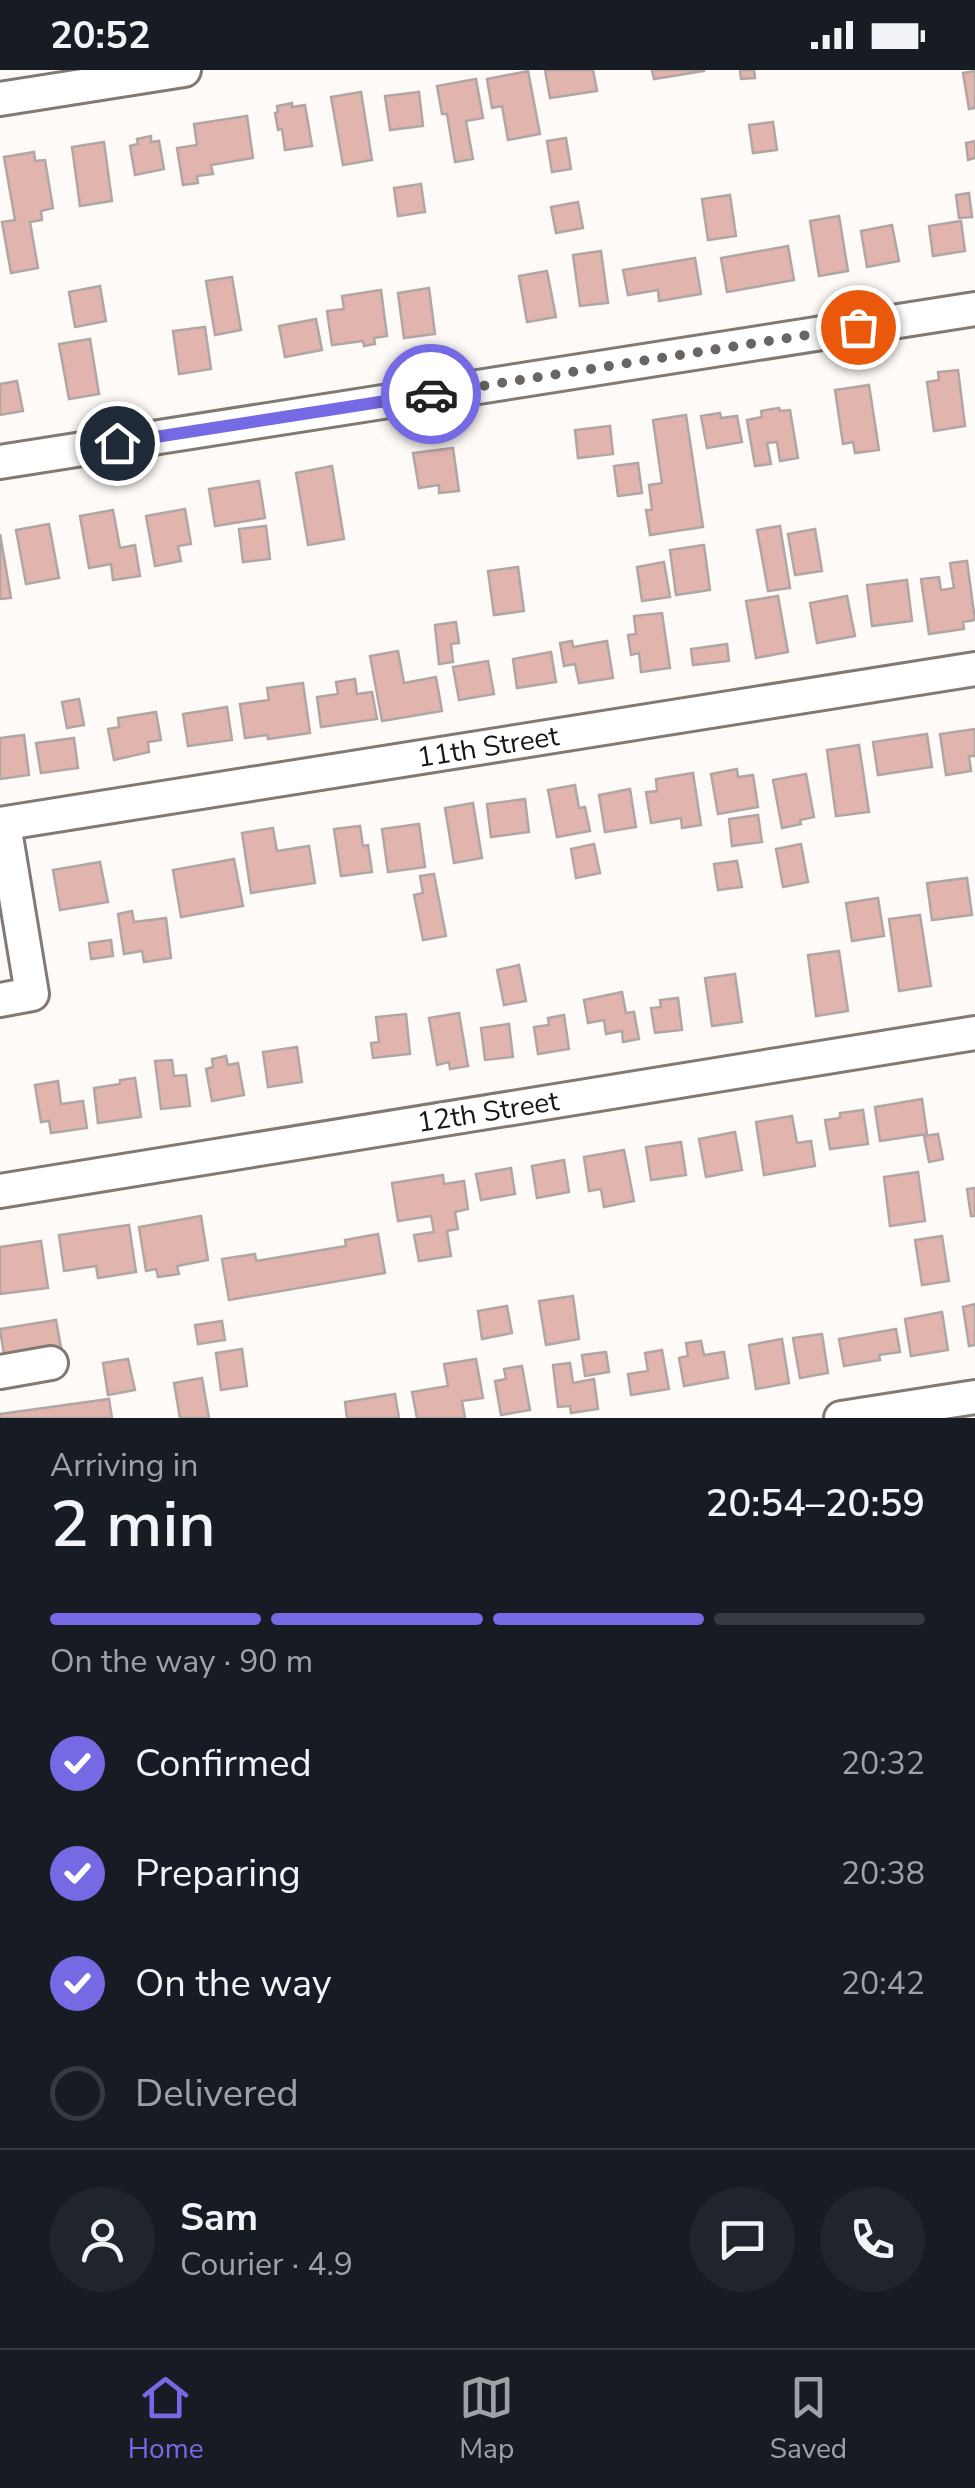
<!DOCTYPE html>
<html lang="en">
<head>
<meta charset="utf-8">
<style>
  body { margin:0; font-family:"Nunito Sans",sans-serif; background:#20242c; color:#f1f3f6; height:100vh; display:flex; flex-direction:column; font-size:38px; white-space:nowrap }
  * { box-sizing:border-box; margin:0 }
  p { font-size:32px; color:#9ea1a6 }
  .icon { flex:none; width:55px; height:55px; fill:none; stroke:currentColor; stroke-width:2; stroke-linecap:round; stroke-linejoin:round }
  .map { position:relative; height:1348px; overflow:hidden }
  .side { display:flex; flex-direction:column; background:#171b24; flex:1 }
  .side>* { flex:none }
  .pin { position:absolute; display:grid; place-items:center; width:85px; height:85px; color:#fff; margin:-42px; border:5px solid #fff; border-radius:50%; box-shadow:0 2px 10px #0007 }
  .courier { position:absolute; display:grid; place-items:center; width:100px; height:100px; margin:-50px; border:8px solid #7669e4; border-radius:50%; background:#fff; color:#222; box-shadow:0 2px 12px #0007 }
  .summary em { font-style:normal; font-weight:600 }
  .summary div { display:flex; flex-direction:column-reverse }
  .summary { display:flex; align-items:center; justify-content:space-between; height:170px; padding:0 50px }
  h1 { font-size:65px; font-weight:600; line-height:75px }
  .bar { display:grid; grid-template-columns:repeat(4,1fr); gap:15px 10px; align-content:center; height:120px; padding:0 50px }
  .bar i { height:12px; border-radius:8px; background:#363941 }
  .bar .on { background:#7669e4 }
  .bar p { grid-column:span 4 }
  .line { display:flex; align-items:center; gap:25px; padding:0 50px; border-top:2px solid #363941 }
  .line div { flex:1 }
  .round { display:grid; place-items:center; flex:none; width:105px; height:105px; border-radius:52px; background:#20242c }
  ol { padding:0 50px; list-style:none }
  li { display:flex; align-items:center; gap:30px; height:110px }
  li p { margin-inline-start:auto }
  li .icon { padding:10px; border-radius:50%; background:#7669e4; color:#fff; stroke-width:4 }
  li:last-child { color:#9ea1a6 }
  li i { width:55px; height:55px; border:5px solid #363941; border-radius:50% }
  .status { display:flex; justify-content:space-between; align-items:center; height:70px; padding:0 50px; background:#171b24; direction:ltr }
  .status svg { height:28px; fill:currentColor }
  .tabs { display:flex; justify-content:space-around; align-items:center; height:140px; border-top:2px solid #363941; background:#171b24; font-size:28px; color:#9ea1a6 }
  .tabs a { display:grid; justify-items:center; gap:5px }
  .tabs .on { color:#7669e4 }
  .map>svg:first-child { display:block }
</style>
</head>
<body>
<div class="status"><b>20:52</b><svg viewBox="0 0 49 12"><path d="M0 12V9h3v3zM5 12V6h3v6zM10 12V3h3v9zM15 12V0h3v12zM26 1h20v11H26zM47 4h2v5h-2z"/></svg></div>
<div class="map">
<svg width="975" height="1348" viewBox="0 0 975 1348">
  <rect width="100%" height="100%" fill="#fefaf7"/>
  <g fill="#e2b4ae" stroke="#b2a6a4" stroke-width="2.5">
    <polygon points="545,0 593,0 597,21 550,28"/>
    <polygon points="652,0 704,0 704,1 654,9"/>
    <polygon points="740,0 754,0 755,8 741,9"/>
    <polygon points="528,1 540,64 508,70 502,36 492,38 487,9"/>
    <polygon points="975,1 975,38 969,39 963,3"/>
    <polygon points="476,9 483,48 466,51 473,89 455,92 447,44 442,44 437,16"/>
    <polygon points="361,22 372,90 343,95 331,27"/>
    <polygon points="419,22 423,56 390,60 385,26"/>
    <polygon points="292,33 292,37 305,35 312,76 285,80 282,59 278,60 275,43 278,42 277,36"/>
    <polygon points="247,46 253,88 211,95 213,104 197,106 198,113 183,115 177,78 197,75 194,54"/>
    <polygon points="773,52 777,80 753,83 749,55"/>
    <polygon points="151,66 151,72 159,71 164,99 135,105 130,76 138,74 137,69"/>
    <polygon points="566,68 571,99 552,102 547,71"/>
    <polygon points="975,71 975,88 968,90 966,73"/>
    <polygon points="104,72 112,131 80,136 72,77"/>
    <polygon points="34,82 35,91 45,90 53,138 41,141 42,150 30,152 38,198 11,203 2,152 15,150 4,87"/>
    <polygon points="421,114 425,142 398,146 394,118"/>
    <polygon points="969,123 972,147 959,148 956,125"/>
    <polygon points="730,125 736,166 708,170 702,129"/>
    <polygon points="578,132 583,158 556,163 551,137"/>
    <polygon points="839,146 848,201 819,206 810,151"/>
    <polygon points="961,151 965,181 933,186 929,156"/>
    <polygon points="892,155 899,191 867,197 861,161"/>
    <polygon points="788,176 794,210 727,222 721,188"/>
    <polygon points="601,181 608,233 580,236 573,185"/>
    <polygon points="695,188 701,224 659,231 658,220 628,225 623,200"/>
    <polygon points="547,201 556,247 527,252 519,206"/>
    <polygon points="232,207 241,260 215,265 206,211"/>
    <polygon points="100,216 106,251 75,257 69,222"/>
    <polygon points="429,218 435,264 404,268 398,223"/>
    <polygon points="381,220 387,266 374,268 375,274 364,276 363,271 332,275 327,241 344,239 342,226"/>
    <polygon points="316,249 322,280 285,287 279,256"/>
    <polygon points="205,257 211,299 179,304 173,261"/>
    <polygon points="90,269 99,324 69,329 59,274"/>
    <polygon points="958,300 965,356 934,361 927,312 939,310 938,302"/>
    <polygon points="17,311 23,341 0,345 0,314"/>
    <polygon points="869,315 879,380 855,383 853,372 843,374 835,320"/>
    <polygon points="779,338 780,341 790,340 798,388 780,391 777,372 767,373 771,394 755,396 747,350 762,347 761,341"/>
    <polygon points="720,343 721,348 737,346 742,372 707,378 701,346"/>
    <polygon points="686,345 703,457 650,465 646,440 652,440 649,415 662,413 653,350"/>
    <polygon points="610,356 613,384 578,388 575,360"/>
    <polygon points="453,378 459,421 439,423 439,415 419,418 413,383"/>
    <polygon points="638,393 642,423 618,426 614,396"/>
    <polygon points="332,396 344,469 308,475 296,403"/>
    <polygon points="259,411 265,448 215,456 209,419"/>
    <polygon points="185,439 191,474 178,476 181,491 155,496 146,446"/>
    <polygon points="113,440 120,478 135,475 140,506 113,510 111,494 89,498 80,446"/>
    <polygon points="49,454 59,508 26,514 16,460"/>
    <polygon points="266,456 270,489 243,492 239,459"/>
    <polygon points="780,456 790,518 768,521 757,460"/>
    <polygon points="815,459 822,501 795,505 788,464"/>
    <polygon points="0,464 11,528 0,529"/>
    <polygon points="704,475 710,520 676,525 670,480"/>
    <polygon points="967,491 975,550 963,552 964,559 929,564 921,509 939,507 941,520 954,518 950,493"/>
    <polygon points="664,492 670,527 642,531 637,497"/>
    <polygon points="518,497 524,541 494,545 488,501"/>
    <polygon points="907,510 912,551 872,556 867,515"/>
    <polygon points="778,526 788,582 756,588 746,531"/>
    <polygon points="847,526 855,566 817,573 810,533"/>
    <polygon points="662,543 670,598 641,602 639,583 631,585 628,565 636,564 634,546"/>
    <polygon points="456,552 459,573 451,574 453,592 439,594 435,555"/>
    <polygon points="572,571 573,577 607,571 613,608 579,613 575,594 564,596 560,573"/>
    <polygon points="727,574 729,591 693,595 691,579"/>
    <polygon points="398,581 404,613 436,607 442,641 382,651 370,586"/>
    <polygon points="551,582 556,612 517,618 513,589"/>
    <polygon points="488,591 494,624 459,630 453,597"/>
    <polygon points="355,609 357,624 372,622 377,649 321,657 317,627 338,624 336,612"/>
    <polygon points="303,613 310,663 268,669 267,665 245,668 240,634 269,630 267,618"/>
    <polygon points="79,629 84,655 67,658 62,632"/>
    <polygon points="227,637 232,670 188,676 183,644"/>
    <polygon points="156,642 161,670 148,672 149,682 114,690 108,659 119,657 118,648"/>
    <polygon points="975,659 975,686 969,686 971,701 946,705 940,664"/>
    <polygon points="927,664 932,697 878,705 873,672"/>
    <polygon points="24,665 29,705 0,709 0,668"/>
    <polygon points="74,668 78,698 41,703 36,673"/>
    <polygon points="859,675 869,742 836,746 827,680"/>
    <polygon points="737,699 738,707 753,705 758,737 718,744 711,704"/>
    <polygon points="693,703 701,755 682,758 681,748 651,753 646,722 657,721 656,709"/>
    <polygon points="806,704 814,747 800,750 801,754 782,758 773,710"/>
    <polygon points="575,715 579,738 585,737 590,761 557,767 548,720"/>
    <polygon points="630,719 636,757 605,762 599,725"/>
    <polygon points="525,729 529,762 491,767 487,734"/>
    <polygon points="473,733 482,788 454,793 445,738"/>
    <polygon points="758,745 762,772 732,776 729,749"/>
    <polygon points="419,754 425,797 388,802 382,759"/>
    <polygon points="360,756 363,776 368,775 372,802 341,806 334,759"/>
    <polygon points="273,758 277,781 309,776 315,813 251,823 242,763"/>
    <polygon points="594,774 600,803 576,808 571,779"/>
    <polygon points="801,774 808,812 783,817 776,779"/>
    <polygon points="234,789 243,836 181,847 173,800"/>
    <polygon points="737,791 742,817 718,820 714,794"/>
    <polygon points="100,792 108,832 60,840 53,800"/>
    <polygon points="434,804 446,866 423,870 414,825 423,823 420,806"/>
    <polygon points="967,808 972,845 932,850 927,813"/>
    <polygon points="878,828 884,866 852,871 846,833"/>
    <polygon points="132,841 134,852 166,848 171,888 144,892 142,881 124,884 118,844"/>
    <polygon points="920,845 931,916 899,921 889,849"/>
    <polygon points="111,870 113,886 91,889 89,873"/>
    <polygon points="839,881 848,941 816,946 808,885"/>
    <polygon points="519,895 526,931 504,935 497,900"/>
    <polygon points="735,904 742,952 712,956 705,908"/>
    <polygon points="622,922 626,943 634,942 639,969 623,972 622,961 606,964 604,950 588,953 584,930"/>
    <polygon points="678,928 682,960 655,963 651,938 661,937 660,930"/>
    <polygon points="459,943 468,996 450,999 449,992 437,995 429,948"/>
    <polygon points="406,944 410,984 373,988 371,973 379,972 376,947"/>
    <polygon points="564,945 569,979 538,984 534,957 549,955 548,948"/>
    <polygon points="509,954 513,987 485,990 481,958"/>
    <polygon points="297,977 302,1012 268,1017 263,982"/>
    <polygon points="226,986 228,995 238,993 244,1025 212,1031 206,999 213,997 212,989"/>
    <polygon points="172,990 174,1006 186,1005 190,1036 161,1039 155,991"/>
    <polygon points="135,1008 141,1047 98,1053 94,1018 120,1014 120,1010"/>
    <polygon points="58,1011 61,1034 83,1031 87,1058 51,1063 49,1051 41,1052 35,1015"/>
    <polygon points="922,1029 927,1064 880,1071 875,1037"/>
    <polygon points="863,1040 868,1074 830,1079 825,1050 840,1048 840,1043"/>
    <polygon points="792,1046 797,1073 811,1071 815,1096 764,1105 756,1052"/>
    <polygon points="735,1062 742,1100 706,1107 699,1069"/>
    <polygon points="938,1064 943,1089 929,1092 924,1066"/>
    <polygon points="681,1072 686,1105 651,1110 646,1077"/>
    <polygon points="624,1080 634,1131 604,1137 601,1119 589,1121 584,1087"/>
    <polygon points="564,1090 569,1122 537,1128 532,1096"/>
    <polygon points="511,1098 515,1124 481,1130 476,1104"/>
    <polygon points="918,1102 925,1151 890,1156 884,1107"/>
    <polygon points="443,1105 444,1114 464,1111 468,1139 455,1142 458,1159 447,1161 451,1186 419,1191 414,1165 434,1162 431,1146 398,1151 392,1113"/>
    <polygon points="975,1118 975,1146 971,1146 967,1119"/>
    <polygon points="201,1146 208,1190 177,1196 179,1204 158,1207 156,1199 146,1201 139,1157"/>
    <polygon points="129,1155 136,1202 98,1208 96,1196 64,1201 59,1165"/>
    <polygon points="378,1164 385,1203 229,1230 222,1189 255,1184 256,1191 346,1176 345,1170"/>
    <polygon points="942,1166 949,1211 922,1215 915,1170"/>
    <polygon points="41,1171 48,1218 0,1224 0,1177"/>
    <polygon points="573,1226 579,1269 546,1275 539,1231"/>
    <polygon points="975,1234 975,1275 969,1276 963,1237"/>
    <polygon points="507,1236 512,1263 482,1269 478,1241"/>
    <polygon points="942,1242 948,1280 911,1286 905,1249"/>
    <polygon points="56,1250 62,1283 5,1292 0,1259"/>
    <polygon points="222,1251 225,1270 198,1274 195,1255"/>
    <polygon points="896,1259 900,1282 879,1285 880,1290 844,1296 839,1269"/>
    <polygon points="822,1264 828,1303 800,1308 793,1268"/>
    <polygon points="782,1269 789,1313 756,1319 749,1275"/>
    <polygon points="701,1271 704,1285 724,1282 728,1308 684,1316 679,1288 688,1286 686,1273"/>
    <polygon points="242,1279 247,1316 221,1320 216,1283"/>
    <polygon points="662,1280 669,1319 631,1325 628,1304 648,1301 645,1283"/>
    <polygon points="606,1282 609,1302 585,1306 582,1285"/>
    <polygon points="128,1289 135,1320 108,1325 103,1293"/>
    <polygon points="476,1289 483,1328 462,1331 465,1348 417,1348 412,1322 448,1316 444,1294"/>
    <polygon points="570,1293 573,1313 594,1309 598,1339 571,1343 570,1336 558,1337 553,1295"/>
    <polygon points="522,1296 530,1340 501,1345 495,1311 506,1309 504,1299"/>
    <polygon points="202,1308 209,1348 180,1348 174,1313"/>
    <polygon points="395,1324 399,1348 347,1348 345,1332"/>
    <polygon points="109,1329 112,1348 0,1348 0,1344"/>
  </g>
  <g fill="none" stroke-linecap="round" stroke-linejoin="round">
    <g stroke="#827973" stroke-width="38">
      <g id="minor">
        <polyline points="0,29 184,0"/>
        <polyline points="0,392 975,239"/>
        <polyline points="0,754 975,599"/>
        <polyline points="0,930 32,924 4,754"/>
        <polyline points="0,1121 975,963"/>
        <polyline points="0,1302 51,1293"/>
        <polyline points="841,1348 975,1327"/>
      </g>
    </g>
    <use href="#minor" stroke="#fff" stroke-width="32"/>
  </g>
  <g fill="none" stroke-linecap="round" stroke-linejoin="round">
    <polyline stroke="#696563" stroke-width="10" stroke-dasharray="0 18" points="431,324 858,257"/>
    <polyline stroke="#7669e4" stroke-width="12" points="117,373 431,324"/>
  </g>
  <g text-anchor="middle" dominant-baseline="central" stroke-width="10" stroke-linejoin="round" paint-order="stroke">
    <g font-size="28" fill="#191513" stroke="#fff">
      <text transform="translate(488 677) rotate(-9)">11th Street</text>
      <text transform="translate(488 1042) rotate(-9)">12th Street</text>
    </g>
  </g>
</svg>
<div class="pin" style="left:858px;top:257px;background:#ea580c"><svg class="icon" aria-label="bag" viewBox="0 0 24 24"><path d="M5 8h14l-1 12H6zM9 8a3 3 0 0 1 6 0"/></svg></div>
<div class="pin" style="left:117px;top:373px;background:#1f2937"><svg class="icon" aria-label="home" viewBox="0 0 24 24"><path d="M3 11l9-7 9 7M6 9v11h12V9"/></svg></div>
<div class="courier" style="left:431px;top:324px"><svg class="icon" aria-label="car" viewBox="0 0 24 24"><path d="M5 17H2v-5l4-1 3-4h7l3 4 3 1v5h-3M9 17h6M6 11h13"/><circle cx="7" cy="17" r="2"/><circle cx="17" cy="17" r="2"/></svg></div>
</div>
<section class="side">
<div class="summary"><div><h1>2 min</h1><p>Arriving in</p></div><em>20:54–20:59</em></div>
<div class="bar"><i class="on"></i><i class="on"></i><i class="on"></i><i></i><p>On the way · 90 m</p></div>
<ol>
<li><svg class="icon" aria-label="check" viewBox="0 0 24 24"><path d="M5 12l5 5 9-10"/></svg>Confirmed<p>20:32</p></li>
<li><svg class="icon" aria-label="check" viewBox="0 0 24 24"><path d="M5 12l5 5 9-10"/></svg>Preparing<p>20:38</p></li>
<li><svg class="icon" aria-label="check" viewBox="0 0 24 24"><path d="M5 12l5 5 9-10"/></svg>On the way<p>20:42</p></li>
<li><i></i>Delivered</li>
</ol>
<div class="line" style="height:180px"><a class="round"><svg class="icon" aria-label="person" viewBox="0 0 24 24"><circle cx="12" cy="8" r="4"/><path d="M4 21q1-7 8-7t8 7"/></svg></a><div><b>Sam</b><p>Courier · 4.9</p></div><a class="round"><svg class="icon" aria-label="chat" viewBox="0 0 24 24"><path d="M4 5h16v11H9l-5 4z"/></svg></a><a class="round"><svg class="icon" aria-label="phone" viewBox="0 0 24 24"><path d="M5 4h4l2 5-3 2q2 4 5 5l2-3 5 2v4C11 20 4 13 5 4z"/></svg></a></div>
</section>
<nav class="tabs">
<a class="on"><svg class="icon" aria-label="home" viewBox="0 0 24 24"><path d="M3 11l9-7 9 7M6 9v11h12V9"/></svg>Home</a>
<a><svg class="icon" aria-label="map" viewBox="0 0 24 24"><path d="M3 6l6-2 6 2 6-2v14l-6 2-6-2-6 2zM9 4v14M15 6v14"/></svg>Map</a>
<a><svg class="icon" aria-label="saved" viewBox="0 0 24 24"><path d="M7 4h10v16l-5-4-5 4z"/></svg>Saved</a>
</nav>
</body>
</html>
